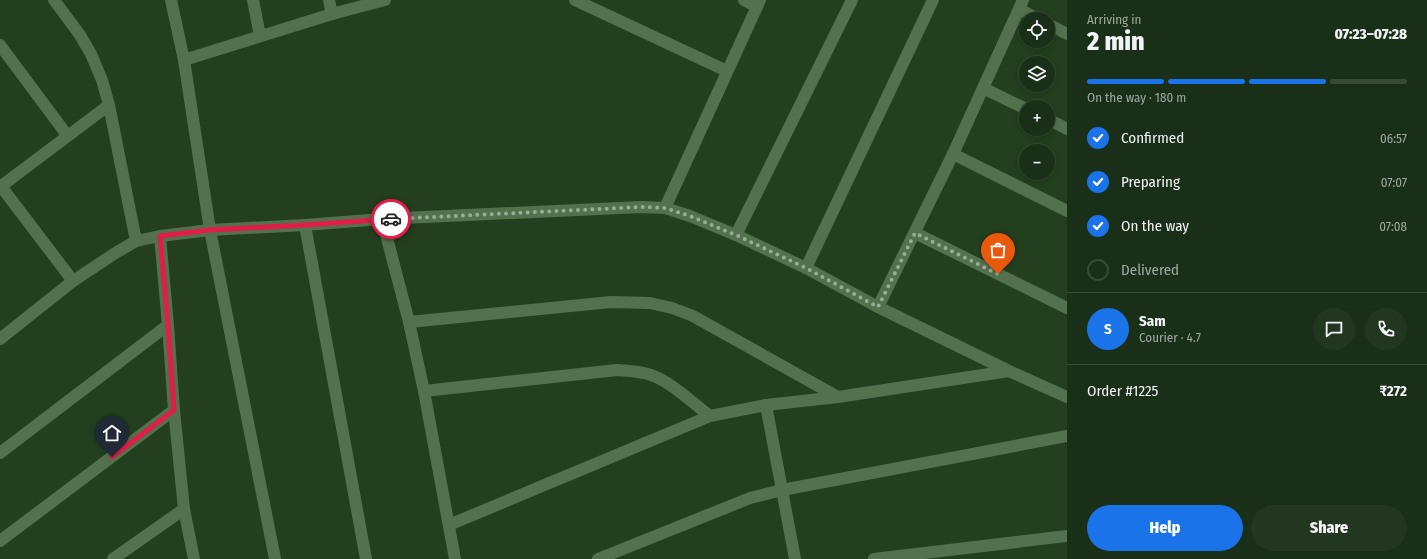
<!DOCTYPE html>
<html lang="en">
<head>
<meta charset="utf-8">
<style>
  body { margin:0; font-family:"Fira Sans Condensed",sans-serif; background:#233720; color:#f1f3f6; height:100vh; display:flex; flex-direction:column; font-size:15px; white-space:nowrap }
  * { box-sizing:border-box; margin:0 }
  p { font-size:13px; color:#9fa9a1 }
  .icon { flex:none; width:22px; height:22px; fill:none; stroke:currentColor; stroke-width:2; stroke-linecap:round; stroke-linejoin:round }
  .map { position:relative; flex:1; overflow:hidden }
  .details { display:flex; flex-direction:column; background:#1a2f17; width:360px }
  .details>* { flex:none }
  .tools { position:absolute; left:1019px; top:12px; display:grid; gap:8px }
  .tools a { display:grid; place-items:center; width:36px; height:36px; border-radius:50%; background:#1a2f17; box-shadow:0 2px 6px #0003,0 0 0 1px #384a36; font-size:20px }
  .pin { position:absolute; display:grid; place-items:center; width:34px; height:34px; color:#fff; margin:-41px -17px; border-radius:50% 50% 50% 0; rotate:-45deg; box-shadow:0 0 4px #0007 }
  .pin .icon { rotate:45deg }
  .courier { position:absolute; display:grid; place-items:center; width:40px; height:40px; margin:-20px; border:3px solid #e11d48; border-radius:50%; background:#fff; color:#222; box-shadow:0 1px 5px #0007 }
  .summary em { font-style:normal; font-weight:800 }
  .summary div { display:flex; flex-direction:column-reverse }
  .summary { display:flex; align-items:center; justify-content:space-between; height:68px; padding:0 20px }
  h1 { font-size:26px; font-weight:800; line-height:30px }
  .bar { display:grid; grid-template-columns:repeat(4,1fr); gap:6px 4px; align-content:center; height:48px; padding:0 20px }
  .bar i { height:5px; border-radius:3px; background:#384a36 }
  .bar .active { background:#1a73e8 }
  .bar p { grid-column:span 4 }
  .line { display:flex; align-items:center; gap:10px; padding:0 20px; border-top:1px solid #384a36 }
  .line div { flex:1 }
  .round { display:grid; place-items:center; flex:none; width:42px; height:42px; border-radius:21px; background:#233720 }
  ol { padding:0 20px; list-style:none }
  li { display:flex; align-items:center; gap:12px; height:44px }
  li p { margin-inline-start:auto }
  li .icon { padding:4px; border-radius:50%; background:#1a73e8; color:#fff; stroke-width:4 }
  li:last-child { color:#9fa9a1 }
  li i { width:22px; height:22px; border:2px solid #384a36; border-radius:50% }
  .action { display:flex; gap:8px; margin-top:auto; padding:8px 20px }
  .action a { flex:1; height:46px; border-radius:24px; background:#1a73e8; color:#fff; font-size:16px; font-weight:800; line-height:46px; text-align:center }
  .action a+a { background:#233720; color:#f1f3f6 }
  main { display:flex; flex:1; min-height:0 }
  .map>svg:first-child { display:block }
</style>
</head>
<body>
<main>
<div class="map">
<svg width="1067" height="559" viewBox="0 0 1067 559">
  <rect width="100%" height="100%" fill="#233f1f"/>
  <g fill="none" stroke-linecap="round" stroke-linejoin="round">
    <g stroke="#53714e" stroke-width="12">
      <polyline points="54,0 80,35 91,54 102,80 109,105 136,241"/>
      <polyline points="171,0 184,60 210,230 275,559"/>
      <polyline points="253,0 260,36"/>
      <polyline points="329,0 332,14"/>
      <polyline points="575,0 727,71"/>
      <polyline points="744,0 757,7"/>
      <polyline points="1019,9 1038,19"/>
      <polyline points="1048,24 1067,34"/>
      <polyline points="0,45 67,135"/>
      <polyline points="184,60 332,14 385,0"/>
      <polyline points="983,88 1026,109"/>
      <polyline points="1048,119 1067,129"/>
      <polyline points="953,154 1023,0"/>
      <polyline points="0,185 73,281"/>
      <polyline points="0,187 109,105"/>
      <polyline points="665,208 760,0"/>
      <polyline points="382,219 409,322 424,391 455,559"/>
      <polyline points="305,225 366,559"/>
      <polyline points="915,233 1067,308"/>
      <polyline points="736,235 852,0"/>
      <polyline points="160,236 168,325 174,410 184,509 194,559"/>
      <polyline points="806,268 933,0"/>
      <polyline points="878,307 953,154 1067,211"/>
      <polyline points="409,322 611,302 650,303 672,308 693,316 838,397"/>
      <polyline points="0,339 73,281 117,252 136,241 160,236 210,230 305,225 382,219 641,207 665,208 690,216 736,235 806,268 878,307 1009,371 1067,397"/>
      <path d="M424 391 617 370C629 371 640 371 651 375 670 381 694 404 710 416"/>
      <polyline points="766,405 795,559"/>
      <polyline points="0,453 168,325"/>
      <polyline points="449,525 710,416 766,405 838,397 1009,371"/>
      <polyline points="0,541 174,410"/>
      <polyline points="113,559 184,509"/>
      <polyline points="598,559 750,498 782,490 1067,436"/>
    </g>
    <polyline stroke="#53714e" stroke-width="12" points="874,559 1067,536"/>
  </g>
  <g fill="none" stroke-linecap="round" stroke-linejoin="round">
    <polyline stroke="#98ad95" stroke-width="4" stroke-dasharray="0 7.2" points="391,219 641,207 665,208 690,216 736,235 806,268 878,307 915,233 998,274"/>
    <polyline stroke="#e11d48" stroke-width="5" points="112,457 174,410 168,325 160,236 210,230 305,225 391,219"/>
  </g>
</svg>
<div class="tools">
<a><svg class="icon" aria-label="locate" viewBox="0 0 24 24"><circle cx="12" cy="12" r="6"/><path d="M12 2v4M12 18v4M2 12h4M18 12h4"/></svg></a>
<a><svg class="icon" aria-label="layers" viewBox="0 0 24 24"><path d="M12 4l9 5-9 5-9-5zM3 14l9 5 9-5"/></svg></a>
<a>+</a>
<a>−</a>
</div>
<div class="pin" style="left:998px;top:274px;background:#ea580c"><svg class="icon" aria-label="bag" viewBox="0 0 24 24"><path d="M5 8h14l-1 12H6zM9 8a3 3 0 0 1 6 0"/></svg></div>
<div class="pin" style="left:112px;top:457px;background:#1f2937"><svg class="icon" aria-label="home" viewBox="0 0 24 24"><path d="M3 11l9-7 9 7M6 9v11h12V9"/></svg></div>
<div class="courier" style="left:391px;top:219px"><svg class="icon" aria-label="car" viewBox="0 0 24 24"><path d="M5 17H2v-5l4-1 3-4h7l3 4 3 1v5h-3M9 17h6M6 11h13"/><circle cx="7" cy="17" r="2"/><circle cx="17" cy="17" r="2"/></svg></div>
</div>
<section class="details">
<div class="summary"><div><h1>2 min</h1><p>Arriving in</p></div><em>07:23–07:28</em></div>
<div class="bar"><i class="active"></i><i class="active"></i><i class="active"></i><i></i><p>On the way · 180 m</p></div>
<ol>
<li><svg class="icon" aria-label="check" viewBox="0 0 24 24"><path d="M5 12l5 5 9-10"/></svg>Confirmed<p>06:57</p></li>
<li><svg class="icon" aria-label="check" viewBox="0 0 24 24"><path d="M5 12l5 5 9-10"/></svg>Preparing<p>07:07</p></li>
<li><svg class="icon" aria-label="check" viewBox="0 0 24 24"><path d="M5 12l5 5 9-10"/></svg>On the way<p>07:08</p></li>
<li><i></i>Delivered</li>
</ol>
<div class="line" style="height:72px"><b class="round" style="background:#1a73e8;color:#fff">S</b><div><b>Sam</b><p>Courier · 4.7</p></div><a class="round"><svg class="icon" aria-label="chat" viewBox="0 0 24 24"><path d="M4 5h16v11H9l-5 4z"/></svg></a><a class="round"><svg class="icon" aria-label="phone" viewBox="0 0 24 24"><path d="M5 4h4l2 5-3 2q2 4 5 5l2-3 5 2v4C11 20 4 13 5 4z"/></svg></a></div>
<div class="line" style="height:52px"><div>Order #1225</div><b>₹272</b></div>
<div class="action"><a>Help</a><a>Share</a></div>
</section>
</main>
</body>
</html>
